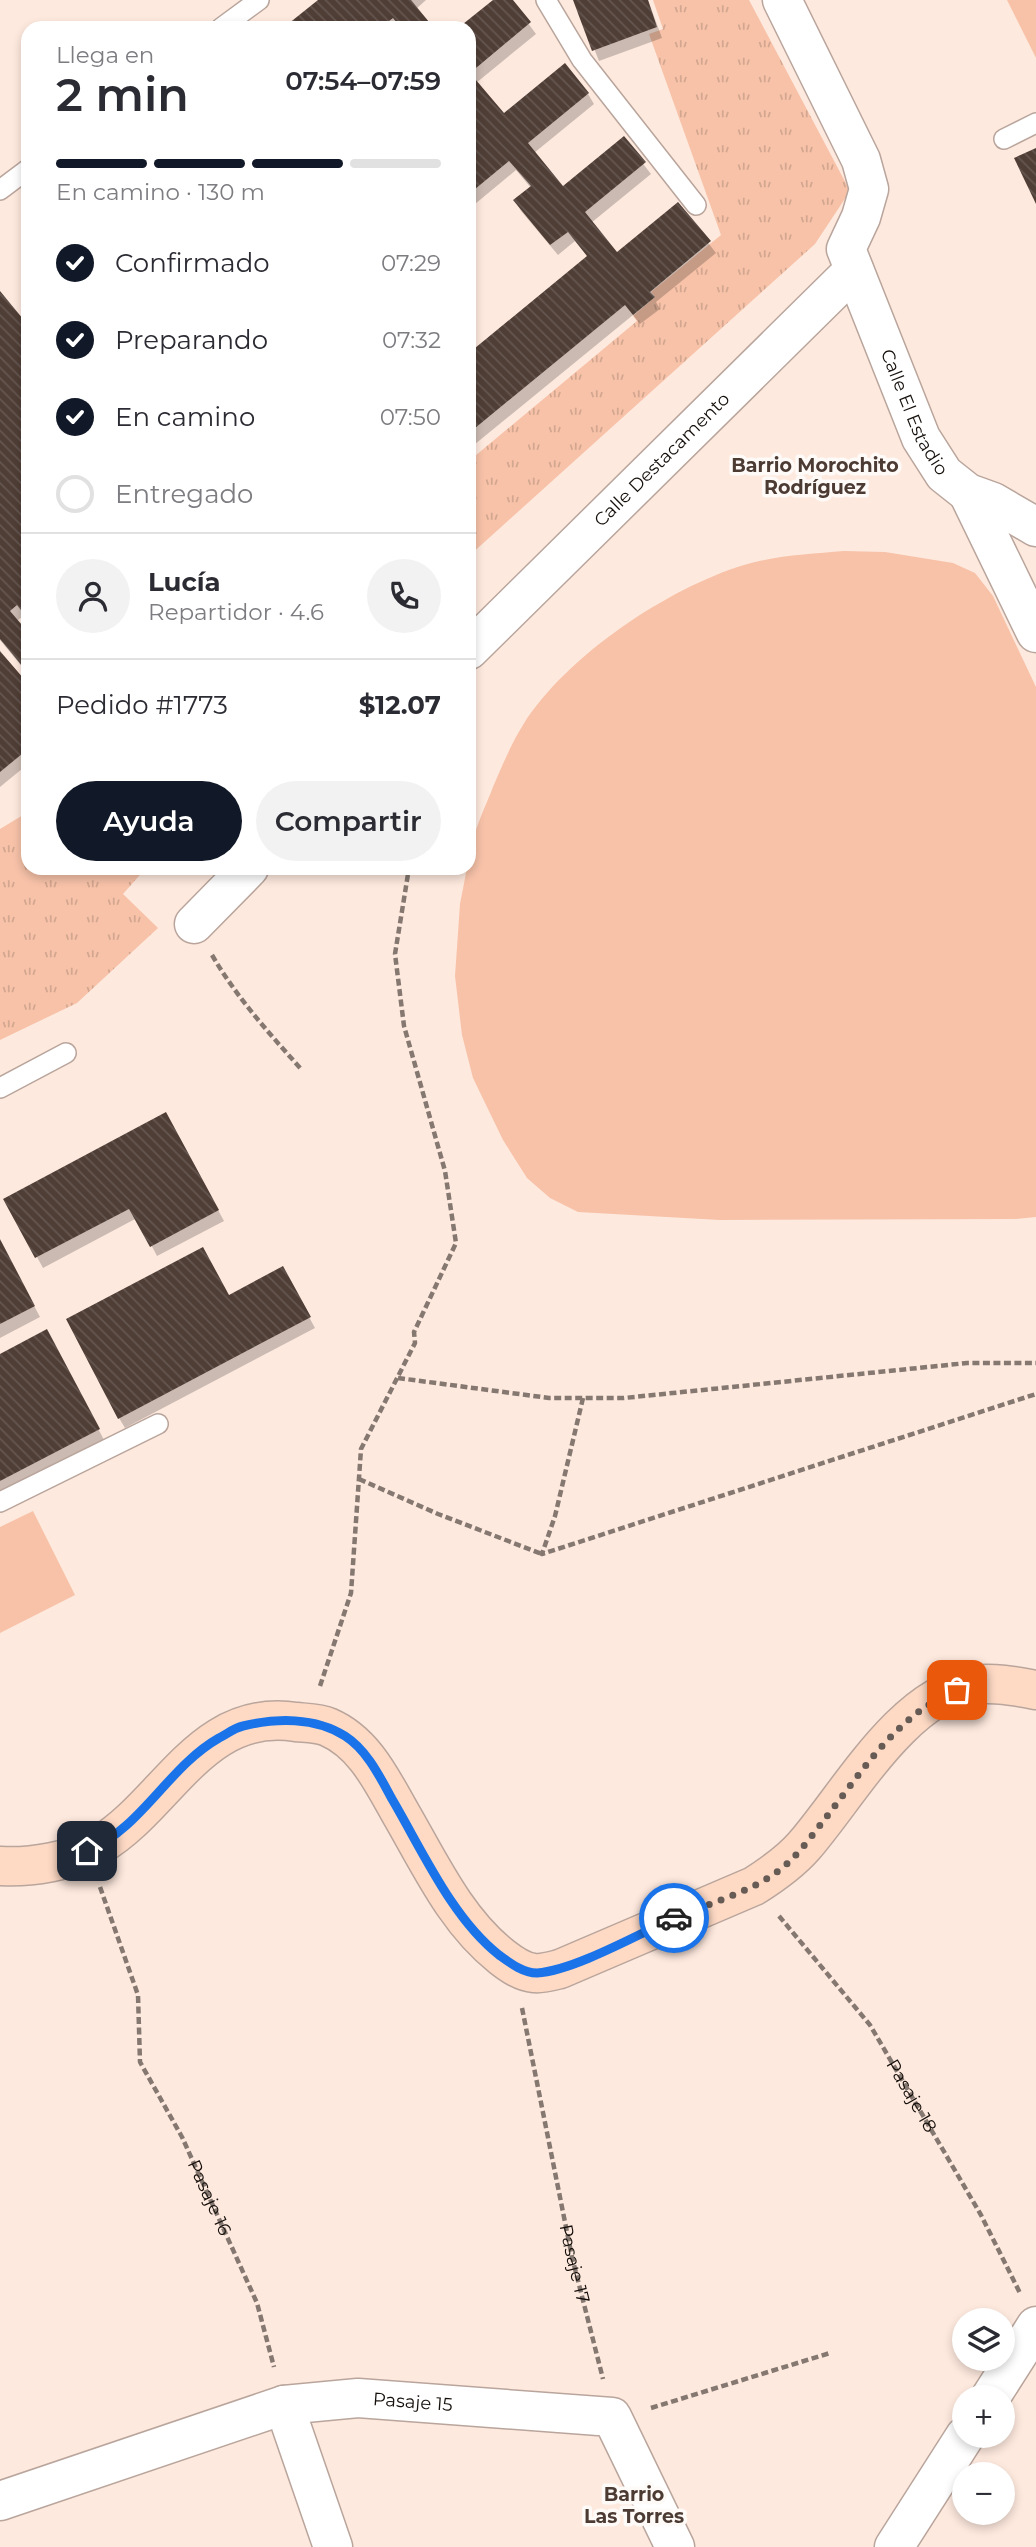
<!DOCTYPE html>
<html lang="es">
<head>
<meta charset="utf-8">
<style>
  body { margin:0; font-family:Montserrat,sans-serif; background:#f2f2f3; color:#2b2b33; height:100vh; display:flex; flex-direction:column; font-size:26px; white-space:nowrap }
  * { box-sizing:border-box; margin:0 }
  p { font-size:23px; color:#7c7c81 }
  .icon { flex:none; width:38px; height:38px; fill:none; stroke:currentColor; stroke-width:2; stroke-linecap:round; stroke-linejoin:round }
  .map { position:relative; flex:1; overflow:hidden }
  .details { position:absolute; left:21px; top:21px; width:455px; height:854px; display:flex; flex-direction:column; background:#fff; border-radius:21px; box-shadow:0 4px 10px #0003 }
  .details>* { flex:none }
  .buttons { position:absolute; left:952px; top:2308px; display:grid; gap:14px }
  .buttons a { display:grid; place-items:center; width:63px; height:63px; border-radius:50%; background:#fff; box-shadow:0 4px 10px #0003; font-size:35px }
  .pin { position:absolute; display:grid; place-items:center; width:60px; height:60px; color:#fff; margin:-30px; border-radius:14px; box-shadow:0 4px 10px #0006 }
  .courier { position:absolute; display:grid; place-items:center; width:70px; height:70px; margin:-35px; border:5px solid #1a73e8; border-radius:50%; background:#fff; color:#222; box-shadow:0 2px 9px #0007 }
  .head em { font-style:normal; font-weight:600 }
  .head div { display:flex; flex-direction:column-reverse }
  .head { display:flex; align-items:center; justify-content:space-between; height:119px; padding:0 35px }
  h1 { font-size:46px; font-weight:600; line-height:52px }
  .bar { display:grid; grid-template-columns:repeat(4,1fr); gap:10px 7px; align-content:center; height:84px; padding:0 35px }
  .bar i { height:9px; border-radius:5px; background:#e1e1e2 }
  .bar .active { background:#111827 }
  .bar p { grid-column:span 4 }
  .line { display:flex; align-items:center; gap:18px; padding:0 35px; border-top:2px solid #e1e1e2 }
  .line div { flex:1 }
  .round { display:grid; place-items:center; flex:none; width:74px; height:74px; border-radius:37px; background:#f2f2f3 }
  ol { padding:0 35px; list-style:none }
  li { display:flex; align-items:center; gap:21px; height:77px }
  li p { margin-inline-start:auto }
  li .icon { padding:7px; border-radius:50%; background:#111827; color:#fff; stroke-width:4 }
  li:last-child { color:#7c7c81 }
  li i { width:38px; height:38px; border:4px solid #e1e1e2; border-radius:50% }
  .cta { display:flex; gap:14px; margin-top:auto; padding:14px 35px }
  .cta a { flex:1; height:80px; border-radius:42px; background:#111827; color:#fff; font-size:28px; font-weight:600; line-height:80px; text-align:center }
  .cta a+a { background:#f2f2f3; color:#2b2b33 }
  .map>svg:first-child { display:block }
</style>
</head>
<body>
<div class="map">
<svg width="1036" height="2547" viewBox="0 0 1036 2547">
  <defs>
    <pattern id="grass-tufts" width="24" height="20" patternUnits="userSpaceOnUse" patternTransform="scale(1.75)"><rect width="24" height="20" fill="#f7c2a8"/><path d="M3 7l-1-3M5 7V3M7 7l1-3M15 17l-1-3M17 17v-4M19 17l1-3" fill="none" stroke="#d3a68f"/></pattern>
    <pattern id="building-back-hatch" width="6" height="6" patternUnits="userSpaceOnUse" patternTransform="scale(1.75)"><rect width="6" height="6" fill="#4f3e36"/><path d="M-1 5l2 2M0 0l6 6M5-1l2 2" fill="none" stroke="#645650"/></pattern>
  </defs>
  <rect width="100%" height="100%" fill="#fee9de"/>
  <g fill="url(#grass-tufts)">
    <polygon points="653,0 749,0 850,191 815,244 469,556 469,461 637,321 633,316 655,297 651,292 721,235 649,34 663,29"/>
    <polygon points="28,812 28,868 146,868 123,894 158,928 77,1003 0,1040 0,829"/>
  </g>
  <g fill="#f7c2a8">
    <polygon points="1007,0 1036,0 1036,58"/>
    <path d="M844 551 885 552 953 563 975 573 993 596 1036 687V1217L1016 1219 720 1220 578 1212 550 1198 527 1178 503 1140 473 1078 462 1035 455 976 460 904 467 868H469C469 839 483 813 493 787 502 766 511 744 523 725 566 656 668 588 744 565 777 555 811 554 844 551Z"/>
    <polygon points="33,1511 75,1595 0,1633 0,1527"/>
  </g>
  <g fill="#0003">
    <polygon points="321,0 426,0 416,9 432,28 287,28"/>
    <polygon points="495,0 511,0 536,34 476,83 504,115 588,94 594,104 534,153 563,188 623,138 651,174 591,223 617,254 678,204 716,253 656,302 660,309 640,324 633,315 469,449 469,355 588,257 575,241 558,255 521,211 515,201 531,188 516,170 469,209 469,28 461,28"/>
    <polygon points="575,0 648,0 662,38 599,61"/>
    <polygon points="28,240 28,253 23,244"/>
    <polygon points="0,294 28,328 28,620 24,615 17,621 28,635 28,674 0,640"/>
    <polygon points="0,653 23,682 28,678 28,764 0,787"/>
    <polygon points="166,1114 224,1221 157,1256 137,1218 43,1268 6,1200"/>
    <polygon points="0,1241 40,1317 0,1338"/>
    <polygon points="283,1269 315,1328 125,1428 119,1418 229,1297"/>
    <polygon points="53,1342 104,1440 0,1494 0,1356"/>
  </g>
  <g fill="url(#building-back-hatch)">
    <polygon points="318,0 411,0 434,28 401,28 393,18 380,28 283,28"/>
    <polygon points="493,0 513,0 531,22 470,73 504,113 565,63 589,93 528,143 563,186 624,136 646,162 585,212 617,252 678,202 711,241 650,292 655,297 633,315 625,305 469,433 469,353 587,256 568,232 550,245 513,200 531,186 509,161 469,194 469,28 458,28"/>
    <polygon points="573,0 648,0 657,27 592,51"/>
    <polygon points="1036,148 1036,204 1014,158"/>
    <polygon points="0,291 28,325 28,619 17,605 10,611 28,632 28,673 0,639"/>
    <polygon points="0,651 24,679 28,676 28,749 0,772"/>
    <polygon points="166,1112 219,1210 150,1247 129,1209 35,1258 3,1199"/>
    <polygon points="0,1239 35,1306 0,1324"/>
    <polygon points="203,1247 229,1295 283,1266 311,1317 118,1419 66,1319"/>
    <polygon points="47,1329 100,1429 0,1481 0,1354"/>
  </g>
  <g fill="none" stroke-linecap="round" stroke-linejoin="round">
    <g stroke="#b9a59c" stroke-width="22">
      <g id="service">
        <polyline points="546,0 582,60 696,205"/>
        <polyline points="221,28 259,0"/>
        <polyline points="1004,139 1036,123"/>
        <polyline points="0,190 28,169"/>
        <polyline points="0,1088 66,1053"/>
        <polyline points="0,1502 158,1424"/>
      </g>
    </g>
    <g stroke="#b9a59c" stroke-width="41">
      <g id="minor">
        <path id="s4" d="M782 0 861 160 869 189 861 217 846 249 921 438 944 474 968 493 993 502 1036 527"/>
        <polyline points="968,493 1036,633"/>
        <path id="s5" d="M469 650 854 270"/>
        <polyline points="194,924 249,868"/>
        <polyline points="990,2398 1036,2326"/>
        <polyline points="284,2405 333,2547"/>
        <path id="s6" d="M0 2501 284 2405 358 2398 612 2417 675 2547"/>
        <polyline points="894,2547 965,2436"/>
      </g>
    </g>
    <g stroke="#b9a59c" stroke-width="41">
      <path id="secondary" d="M0 1866C30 1868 72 1861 98 1846 167 1806 201 1707 296 1722 306 1723 319 1723 328 1727 365 1743 382 1781 401 1814 430 1864 456 1921 502 1957 511 1964 522 1972 534 1973 542 1974 552 1971 560 1969L754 1886C773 1874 790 1862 804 1846 847 1797 903 1695 972 1685 993 1682 1015 1686 1036 1690"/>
    </g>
    <g stroke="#857871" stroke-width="4.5" stroke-dasharray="7 3.5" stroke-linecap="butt">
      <path d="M212 955C237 998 269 1033 301 1069"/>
      <polyline points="398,1378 549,1398 624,1398 967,1363 1036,1363"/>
      <polyline points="583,1398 555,1516 542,1554 1036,1394"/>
      <polyline points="359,1479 438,1514 542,1554"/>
      <polyline points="320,1686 351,1593 361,1449 415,1343 414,1332 456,1243 445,1171 404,1026 395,954 409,868"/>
      <path id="s1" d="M100 1887 138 1995 140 2062 182 2137 257 2303 274 2367"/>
      <path id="s2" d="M779 1916 870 2025 981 2215 1020 2293"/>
      <path id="s3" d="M522 2008 572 2257 603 2379"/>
      <polyline points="651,2408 830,2353"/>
    </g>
    <use href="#service" stroke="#fff" stroke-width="19"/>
    <use href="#minor" stroke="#fff" stroke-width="38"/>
    <use href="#secondary" stroke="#fedac5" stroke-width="38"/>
  </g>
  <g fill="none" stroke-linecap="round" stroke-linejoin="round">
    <path stroke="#675b55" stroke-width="7" stroke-dasharray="0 12.6" d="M674 1918C709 1903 750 1893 781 1869 798 1855 811 1837 824 1820 862 1772 897 1714 957 1690"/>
    <path stroke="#1a73e8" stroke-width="9" d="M87 1851C142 1828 168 1767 219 1738 227 1734 234 1728 243 1726 276 1718 315 1717 345 1736 367 1750 380 1777 392 1799 422 1850 452 1918 499 1955 510 1963 523 1973 537 1973 573 1971 639 1934 674 1918"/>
  </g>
  <g text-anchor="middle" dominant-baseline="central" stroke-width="7" stroke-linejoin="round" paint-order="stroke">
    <g font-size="18" fill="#150f0b" stroke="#fefaf8">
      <text stroke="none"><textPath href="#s4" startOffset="450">Calle El Estadio</textPath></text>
      <text stroke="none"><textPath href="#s5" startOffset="271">Calle Destacamento</textPath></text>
      <text stroke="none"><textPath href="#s2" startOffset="224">Pasaje 18</textPath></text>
      <text stroke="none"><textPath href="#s1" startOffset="334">Pasaje 16</textPath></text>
      <text stroke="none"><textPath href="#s3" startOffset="261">Pasaje 17</textPath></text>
      <text stroke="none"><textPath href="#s6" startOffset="429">Pasaje 15</textPath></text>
    </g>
    <g font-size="19" font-weight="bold" fill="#4c3b33" stroke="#fefaf8">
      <text x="815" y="465">Barrio Morochito<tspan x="815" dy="22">Rodríguez</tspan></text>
      <text x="634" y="2494">Barrio<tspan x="634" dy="22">Las Torres</tspan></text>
    </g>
  </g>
</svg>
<div class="buttons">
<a><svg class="icon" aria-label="layers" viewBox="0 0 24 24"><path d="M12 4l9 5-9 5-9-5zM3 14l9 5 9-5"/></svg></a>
<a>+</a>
<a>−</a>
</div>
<div class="pin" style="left:957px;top:1690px;background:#ea580c"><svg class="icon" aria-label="bag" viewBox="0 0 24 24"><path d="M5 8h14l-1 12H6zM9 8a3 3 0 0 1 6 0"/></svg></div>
<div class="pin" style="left:87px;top:1851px;background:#1f2937"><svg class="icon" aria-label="home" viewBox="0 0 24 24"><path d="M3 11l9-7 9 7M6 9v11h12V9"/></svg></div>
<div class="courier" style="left:674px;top:1918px"><svg class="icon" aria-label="car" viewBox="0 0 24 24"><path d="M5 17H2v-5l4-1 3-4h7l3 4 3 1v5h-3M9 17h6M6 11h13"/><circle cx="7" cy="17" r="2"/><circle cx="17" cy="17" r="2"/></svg></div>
<section class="details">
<div class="head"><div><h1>2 min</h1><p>Llega en</p></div><em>07:54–07:59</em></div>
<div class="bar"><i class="active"></i><i class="active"></i><i class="active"></i><i></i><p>En camino · 130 m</p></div>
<ol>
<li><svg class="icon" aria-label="check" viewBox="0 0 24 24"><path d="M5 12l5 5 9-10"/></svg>Confirmado<p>07:29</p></li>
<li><svg class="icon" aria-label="check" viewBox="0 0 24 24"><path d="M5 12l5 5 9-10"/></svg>Preparando<p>07:32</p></li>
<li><svg class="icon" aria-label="check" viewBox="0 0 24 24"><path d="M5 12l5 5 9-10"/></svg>En camino<p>07:50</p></li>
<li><i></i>Entregado</li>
</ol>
<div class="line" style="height:126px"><a class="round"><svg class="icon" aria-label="person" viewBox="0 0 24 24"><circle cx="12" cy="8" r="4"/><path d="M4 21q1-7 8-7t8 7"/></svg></a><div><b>Lucía</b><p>Repartidor · 4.6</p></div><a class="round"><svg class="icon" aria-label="phone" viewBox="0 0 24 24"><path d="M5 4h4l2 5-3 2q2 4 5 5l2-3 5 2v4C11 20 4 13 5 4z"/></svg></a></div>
<div class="line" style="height:91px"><div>Pedido #1773</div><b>$12.07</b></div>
<div class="cta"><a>Ayuda</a><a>Compartir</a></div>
</section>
</div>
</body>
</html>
